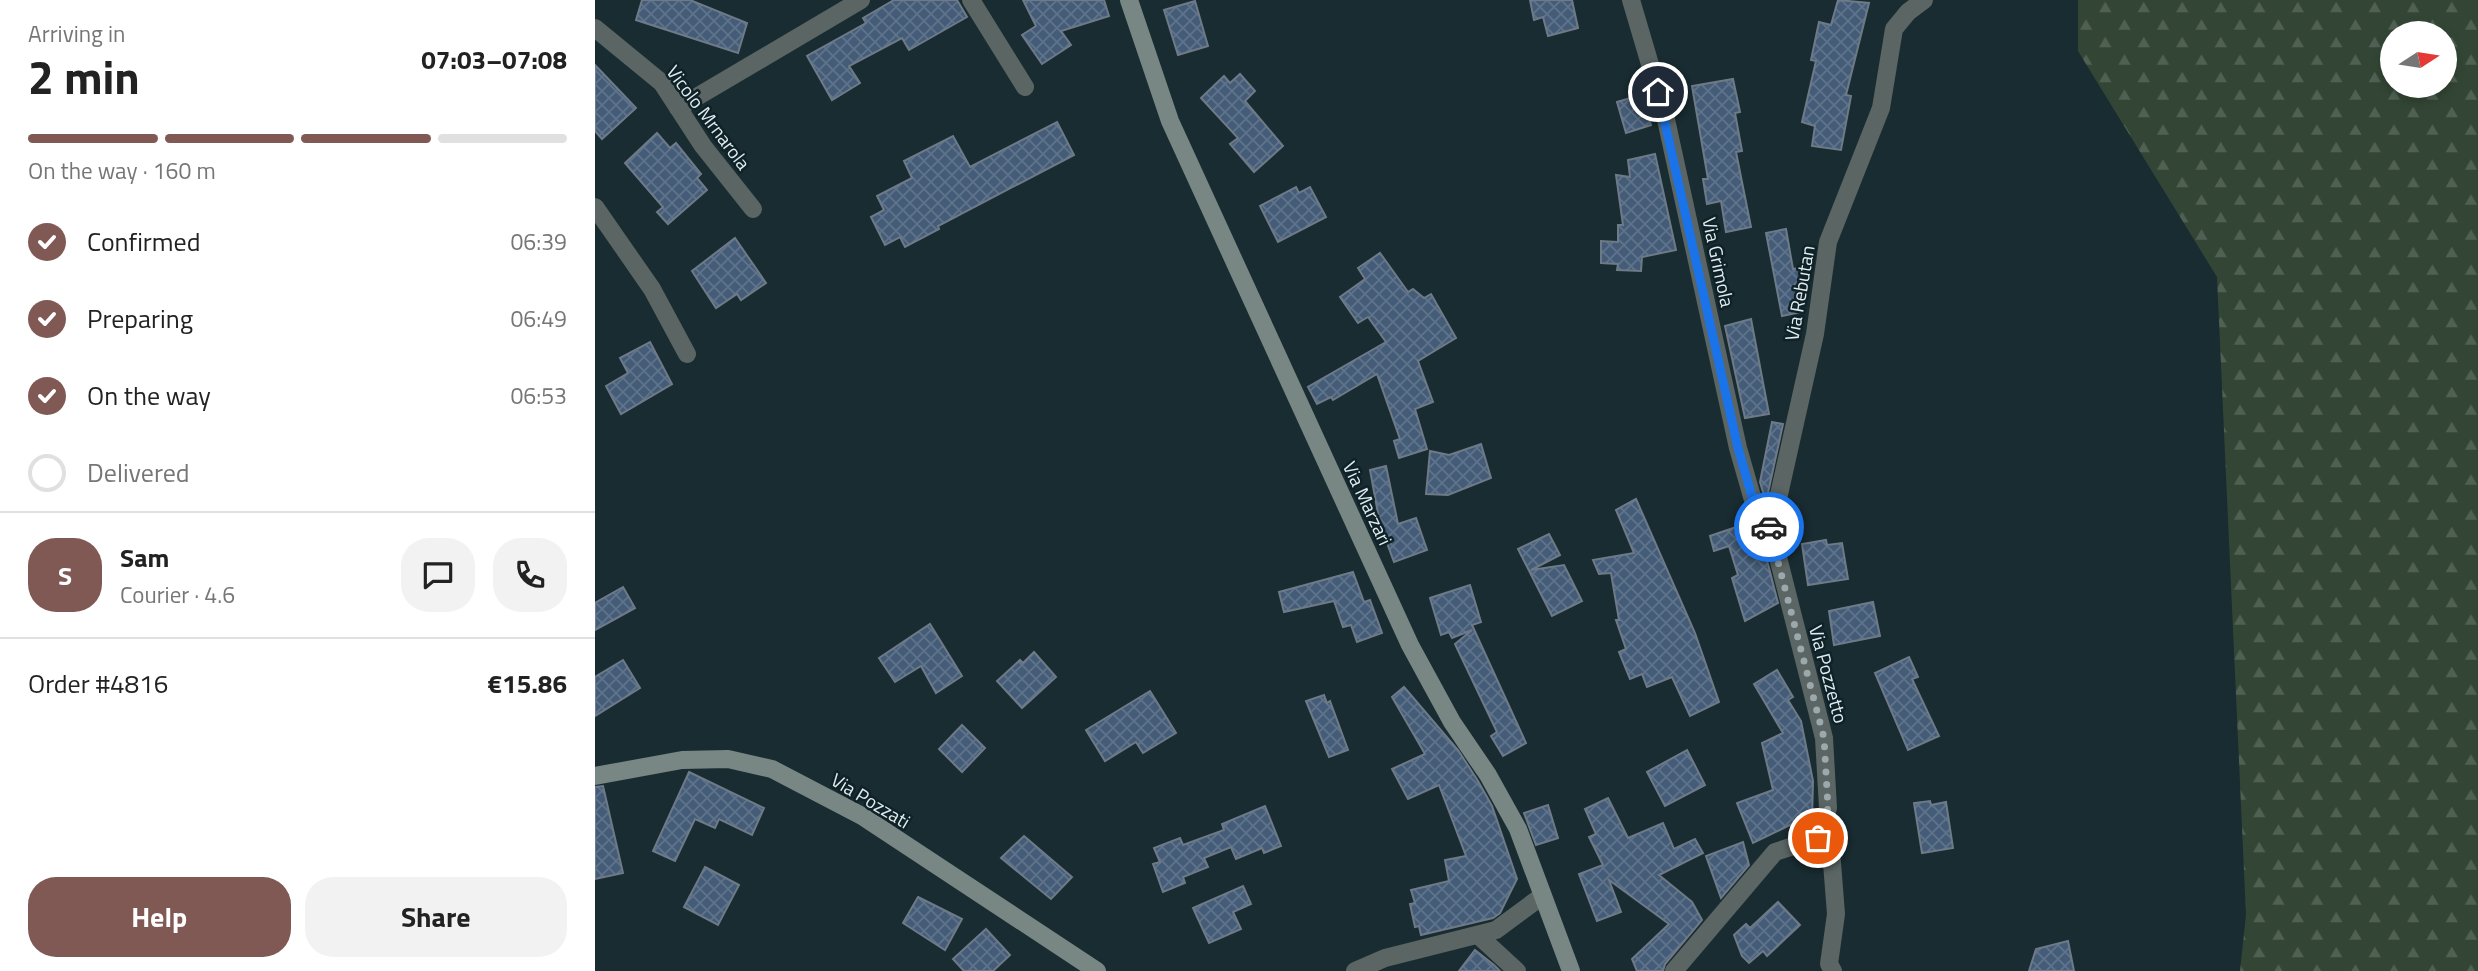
<!DOCTYPE html>
<html lang="en">
<head>
<meta charset="utf-8">
<style>
  body { margin:0; font-family:"Titillium Web",sans-serif; background:#f2f2f2; color:#222; height:100vh; display:flex; flex-direction:column; font-size:26px; white-space:nowrap }
  * { box-sizing:border-box; margin:0 }
  p { font-size:23px; color:#767676 }
  .icon { flex:none; width:38px; height:38px; fill:none; stroke:currentColor; stroke-width:2; stroke-linecap:round; stroke-linejoin:round }
  .map { position:relative; flex:1; overflow:hidden }
  .panel { display:flex; flex-direction:column; background:#fff; width:595px }
  .panel>* { flex:none }
  .needle { width:46px; rotate:78deg }
  .fabs { position:absolute; left:1785px; top:21px; display:grid; gap:14px }
  .fabs a { display:grid; place-items:center; width:77px; height:77px; border-radius:50%; background:#fff; box-shadow:0 4px 10px #0003; font-size:35px }
  .pin { position:absolute; display:grid; place-items:center; width:60px; height:60px; color:#fff; margin:-30px; border:4px solid #fff; border-radius:50%; box-shadow:0 2px 7px #0007 }
  .courier { position:absolute; display:grid; place-items:center; width:70px; height:70px; margin:-35px; border:5px solid #1a73e8; border-radius:50%; background:#fff; color:#222; box-shadow:0 2px 9px #0007 }
  .headline em { font-style:normal; font-weight:700 }
  .headline div { display:flex; flex-direction:column-reverse }
  .headline { display:flex; align-items:center; justify-content:space-between; height:119px; padding:0 28px }
  h1 { font-size:46px; font-weight:700; line-height:52px }
  .bar { display:grid; grid-template-columns:repeat(4,1fr); gap:10px 7px; align-content:center; height:84px; padding:0 28px }
  .bar i { height:9px; border-radius:5px; background:#e0e0e0 }
  .bar .on { background:#815954 }
  .bar p { grid-column:span 4 }
  .line { display:flex; align-items:center; gap:18px; padding:0 28px; border-top:2px solid #e0e0e0 }
  .line div { flex:1 }
  .round { display:grid; place-items:center; flex:none; width:74px; height:74px; border-radius:28px; background:#f2f2f2 }
  ol { padding:0 28px; list-style:none }
  li { display:flex; align-items:center; gap:21px; height:77px }
  li p { margin-inline-start:auto }
  li .icon { padding:7px; border-radius:50%; background:#815954; color:#fff; stroke-width:4 }
  li:last-child { color:#767676 }
  li i { width:38px; height:38px; border:4px solid #e0e0e0; border-radius:50% }
  .primary-button { display:flex; gap:14px; margin-top:auto; padding:14px 28px }
  .primary-button a { flex:1; height:80px; border-radius:28px; background:#815954; color:#fff; font-size:28px; font-weight:700; line-height:80px; text-align:center }
  .primary-button a+a { background:#f2f2f2; color:#222 }
  main { display:flex; flex:1; min-height:0 }
  .map>svg:first-child { display:block }
</style>
</head>
<body>
<main>
<section class="panel">
<div class="headline"><div><h1>2 min</h1><p>Arriving in</p></div><em>07:03–07:08</em></div>
<div class="bar"><i class="on"></i><i class="on"></i><i class="on"></i><i></i><p>On the way · 160 m</p></div>
<ol>
<li><svg class="icon" aria-label="check" viewBox="0 0 24 24"><path d="M5 12l5 5 9-10"/></svg>Confirmed<p>06:39</p></li>
<li><svg class="icon" aria-label="check" viewBox="0 0 24 24"><path d="M5 12l5 5 9-10"/></svg>Preparing<p>06:49</p></li>
<li><svg class="icon" aria-label="check" viewBox="0 0 24 24"><path d="M5 12l5 5 9-10"/></svg>On the way<p>06:53</p></li>
<li><i></i>Delivered</li>
</ol>
<div class="line" style="height:126px"><b class="round" style="background:#815954;color:#fff">S</b><div><b>Sam</b><p>Courier · 4.6</p></div><a class="round"><svg class="icon" aria-label="chat" viewBox="0 0 24 24"><path d="M4 5h16v11H9l-5 4z"/></svg></a><a class="round"><svg class="icon" aria-label="phone" viewBox="0 0 24 24"><path d="M5 4h4l2 5-3 2q2 4 5 5l2-3 5 2v4C11 20 4 13 5 4z"/></svg></a></div>
<div class="line" style="height:91px"><div>Order #4816</div><b>€15.86</b></div>
<div class="primary-button"><a>Help</a><a>Share</a></div>
</section>
<div class="map">
<svg width="1883" height="971" viewBox="0 0 1883 971">
  <defs>
    <pattern id="forest-firs" width="22" height="20" patternUnits="userSpaceOnUse" patternTransform="scale(1.75)"><rect width="22" height="20" fill="#334635"/><path d="M5 1l3.5 6h-7zM16 11l3.5 6h-7z" fill="#506153"/></pattern>
    <pattern id="building-cross-hatch" width="8" height="8" patternUnits="userSpaceOnUse" patternTransform="scale(1.75)"><rect width="8" height="8" fill="#445c77"/><path d="M0 0l8 8M0 8l8-8" fill="none" stroke="#5f748b"/></pattern>
  </defs>
  <rect width="100%" height="100%" fill="#192c31"/>
  <path fill="url(#forest-firs)" fill-rule="evenodd" d="M1483 0H1883V971H1645L1651 915 1622 277 1483 51ZM1797 33H1850V86H1797Z"/>
  <g fill="url(#building-cross-hatch)" stroke="#6e7a88" stroke-width="2">
    <polygon points="47,0 95,0 152,23 143,53 41,20"/>
    <polygon points="299,0 362,0 372,17 314,50 307,38 254,66 265,83 237,100 212,56 271,23 268,18"/>
    <polygon points="428,0 509,0 514,16 466,31 476,45 447,64 427,35 441,26"/>
    <polygon points="935,0 977,0 983,28 953,36 948,17 939,20"/>
    <polygon points="1243,0 1274,3 1251,95 1256,96 1246,150 1217,146 1220,126 1207,122 1221,61 1216,60 1224,22 1236,25"/>
    <polygon points="600,1 613,46 583,55 569,10"/>
    <polygon points="0,65 41,108 7,139 0,131"/>
    <polygon points="645,74 660,91 650,101 688,146 659,172 635,144 643,138 606,98 629,76 635,83"/>
    <polygon points="1138,79 1145,112 1140,113 1147,151 1141,152 1156,227 1131,232 1126,201 1112,204 1108,179 1113,179 1097,86"/>
    <polygon points="1046,95 1056,125 1031,133 1022,102"/>
    <polygon points="462,122 479,155 343,226 344,229 310,247 305,237 290,245 276,217 289,210 282,196 317,178 309,161 358,136 375,167"/>
    <polygon points="62,133 75,148 81,143 106,174 102,178 112,190 73,224 62,212 68,207 30,163"/>
    <polygon points="1060,154 1081,250 1047,257 1046,271 1022,270 1023,264 1006,263 1006,241 1023,242 1023,225 1028,225 1021,175 1035,177 1033,160"/>
    <polygon points="701,187 704,193 715,187 731,217 683,242 665,206"/>
    <polygon points="1191,229 1198,269 1204,268 1209,292 1202,294 1206,312 1187,316 1171,233"/>
    <polygon points="140,238 171,283 146,300 142,294 121,308 97,271"/>
    <polygon points="785,253 813,292 818,289 829,298 836,294 861,338 823,361 838,402 820,409 832,449 804,458 799,441 805,439 782,374 738,400 736,397 722,404 713,387 791,342 773,317 763,323 745,297 770,279 763,268"/>
    <polygon points="1156,319 1174,414 1150,418 1130,326"/>
    <polygon points="55,342 77,384 26,414 11,386 33,373 25,358"/>
    <polygon points="1177,422 1188,424 1171,502 1165,482"/>
    <polygon points="886,444 896,478 853,495 831,494 835,451 854,455"/>
    <polygon points="791,466 803,524 821,518 832,550 799,562 785,524 775,470"/>
    <polygon points="1041,499 1100,633 1124,702 1095,716 1077,677 1052,687 1047,674 1035,679 1024,652 1031,649 1021,620 1024,620 1016,573 1004,574 998,560 1039,553 1021,510"/>
    <polygon points="1156,522 1167,541 1183,603 1150,621 1137,578 1143,575 1134,546 1119,551 1115,536"/>
    <polygon points="954,534 965,555 936,570 969,565 987,601 957,616 923,549"/>
    <polygon points="1231,540 1232,545 1247,543 1253,579 1213,585 1207,544"/>
    <polygon points="758,572 769,602 775,600 787,633 762,642 756,625 748,627 739,601 689,612 684,592"/>
    <polygon points="875,585 886,622 877,625 931,743 908,756 896,736 902,732 860,644 877,630 857,638 854,632 846,635 835,598"/>
    <polygon points="28,587 40,608 0,630 0,603"/>
    <polygon points="1278,602 1285,636 1239,645 1234,611"/>
    <polygon points="335,624 367,676 341,693 326,666 300,682 284,658"/>
    <polygon points="439,652 461,677 427,708 402,681 425,660 428,663"/>
    <polygon points="1314,657 1323,677 1317,679 1344,736 1313,750 1280,673"/>
    <polygon points="28,660 45,688 0,716 0,677"/>
    <polygon points="1182,670 1198,697 1193,700 1206,721 1218,781 1217,819 1200,832 1199,823 1158,843 1142,803 1178,790 1167,743 1188,733 1159,684"/>
    <polygon points="809,687 863,750 883,781 897,806 922,879 905,913 898,918 826,935 824,926 820,927 815,904 820,903 816,890 854,881 850,860 871,856 844,785 813,799 797,769 830,754 797,697"/>
    <polygon points="555,691 581,733 548,753 541,742 510,761 491,730"/>
    <polygon points="729,695 732,703 735,701 753,750 734,757 711,701"/>
    <polygon points="367,725 390,748 367,772 344,749"/>
    <polygon points="1092,750 1110,785 1070,806 1052,772"/>
    <polygon points="94,772 169,808 157,835 124,819 120,828 100,819 80,861 58,851"/>
    <polygon points="8,786 28,873 0,879 0,787"/>
    <polygon points="1013,798 1033,838 1068,823 1079,849 1100,839 1108,853 1064,875 1097,902 1107,920 1070,964 1068,971 1042,971 1037,959 1074,924 1014,880 1026,912 1002,921 984,874 1008,865 994,837 1001,834 990,809"/>
    <polygon points="1335,801 1336,805 1351,802 1358,848 1327,853 1319,803"/>
    <polygon points="953,805 963,838 941,845 929,813"/>
    <polygon points="670,806 686,846 669,853 667,848 641,859 636,847 609,858 613,867 588,877 590,883 568,892 558,864 565,862 559,848 585,838 588,845 629,830 627,824"/>
    <polygon points="429,836 477,877 456,899 406,858"/>
    <polygon points="1148,842 1154,865 1126,898 1111,856"/>
    <polygon points="110,867 144,885 123,925 89,907"/>
    <polygon points="648,886 656,904 638,912 646,929 614,943 598,908"/>
    <polygon points="323,897 367,919 350,950 308,923"/>
    <polygon points="1183,902 1205,925 1172,956 1168,951 1154,963 1147,956 1139,935 1151,924 1155,928"/>
    <polygon points="391,929 415,955 398,971 369,971 358,959"/>
    <polygon points="1473,941 1479,971 1434,971 1441,949"/>
    <polygon points="880,950 899,965 905,971 864,971"/>
  </g>
  <g fill="none" stroke-linecap="round" stroke-linejoin="round">
    <g stroke="#5b6563" stroke-width="18">
      <polyline points="376,0 430,87"/>
      <polyline points="1036,0 1070,115 1143,448 1160,507 1176,530 1229,738 1233,808 1223,838 1180,852 1079,971"/>
      <polyline points="0,28 67,83 108,146 158,209"/>
      <polyline points="83,108 266,0"/>
      <polyline points="0,207 57,289 92,354"/>
      <polyline points="1176,530 1220,334 1233,242 1286,108 1299,29 1313,12 1329,0"/>
      <polyline points="1223,838 1236,850 1241,914 1234,964 1238,971"/>
      <polyline points="884,936 922,971"/>
      <polyline points="760,971 790,958 901,930 947,896"/>
    </g>
    <g stroke="#788784" stroke-width="18">
      <polyline points="534,0 575,121 815,645 857,722 893,775 923,829 976,971"/>
      <polyline points="0,776 87,760 133,759 177,769 267,816 502,971"/>
    </g>
  </g>
  <g fill="none" stroke-linecap="round" stroke-linejoin="round">
    <polyline stroke="#9ba9ad" stroke-width="7" stroke-dasharray="0 12.6" points="1174,527 1229,738 1233,808 1223,838"/>
    <polyline stroke="#1a73e8" stroke-width="9" points="1063,92 1143,448 1160,507 1174,527"/>
  </g>
  <g text-anchor="middle" dominant-baseline="central" stroke-width="5" stroke-linejoin="round" paint-order="stroke">
    <g font-size="19" fill="#e1ecf0" stroke="#0f2227">
      <text transform="translate(114 117) rotate(53)">Vicolo Mrnarola</text>
      <text transform="translate(1124 262) rotate(78)">Via Grimola</text>
      <text transform="translate(1204 293) rotate(-80)">Via Rebutan</text>
      <text transform="translate(773 503) rotate(65)">Via Marzari</text>
      <text transform="translate(1234 674) rotate(75)">Via Pozzetto</text>
      <text transform="translate(276 800) rotate(31)">Via Pozzati</text>
    </g>
  </g>
</svg>
<div class="fabs">
<a><svg class="needle" viewBox="-14 -14 28 28"><path d="M0-13l5 13h-10z" fill="#e53935"/><path d="M0 13l5-13h-10z" fill="#767676"/></svg></a>
</div>
<div class="pin" style="left:1223px;top:838px;background:#ea580c"><svg class="icon" aria-label="bag" viewBox="0 0 24 24"><path d="M5 8h14l-1 12H6zM9 8a3 3 0 0 1 6 0"/></svg></div>
<div class="pin" style="left:1063px;top:92px;background:#1f2937"><svg class="icon" aria-label="home" viewBox="0 0 24 24"><path d="M3 11l9-7 9 7M6 9v11h12V9"/></svg></div>
<div class="courier" style="left:1174px;top:527px"><svg class="icon" aria-label="car" viewBox="0 0 24 24"><path d="M5 17H2v-5l4-1 3-4h7l3 4 3 1v5h-3M9 17h6M6 11h13"/><circle cx="7" cy="17" r="2"/><circle cx="17" cy="17" r="2"/></svg></div>
</div>
</main>
</body>
</html>
